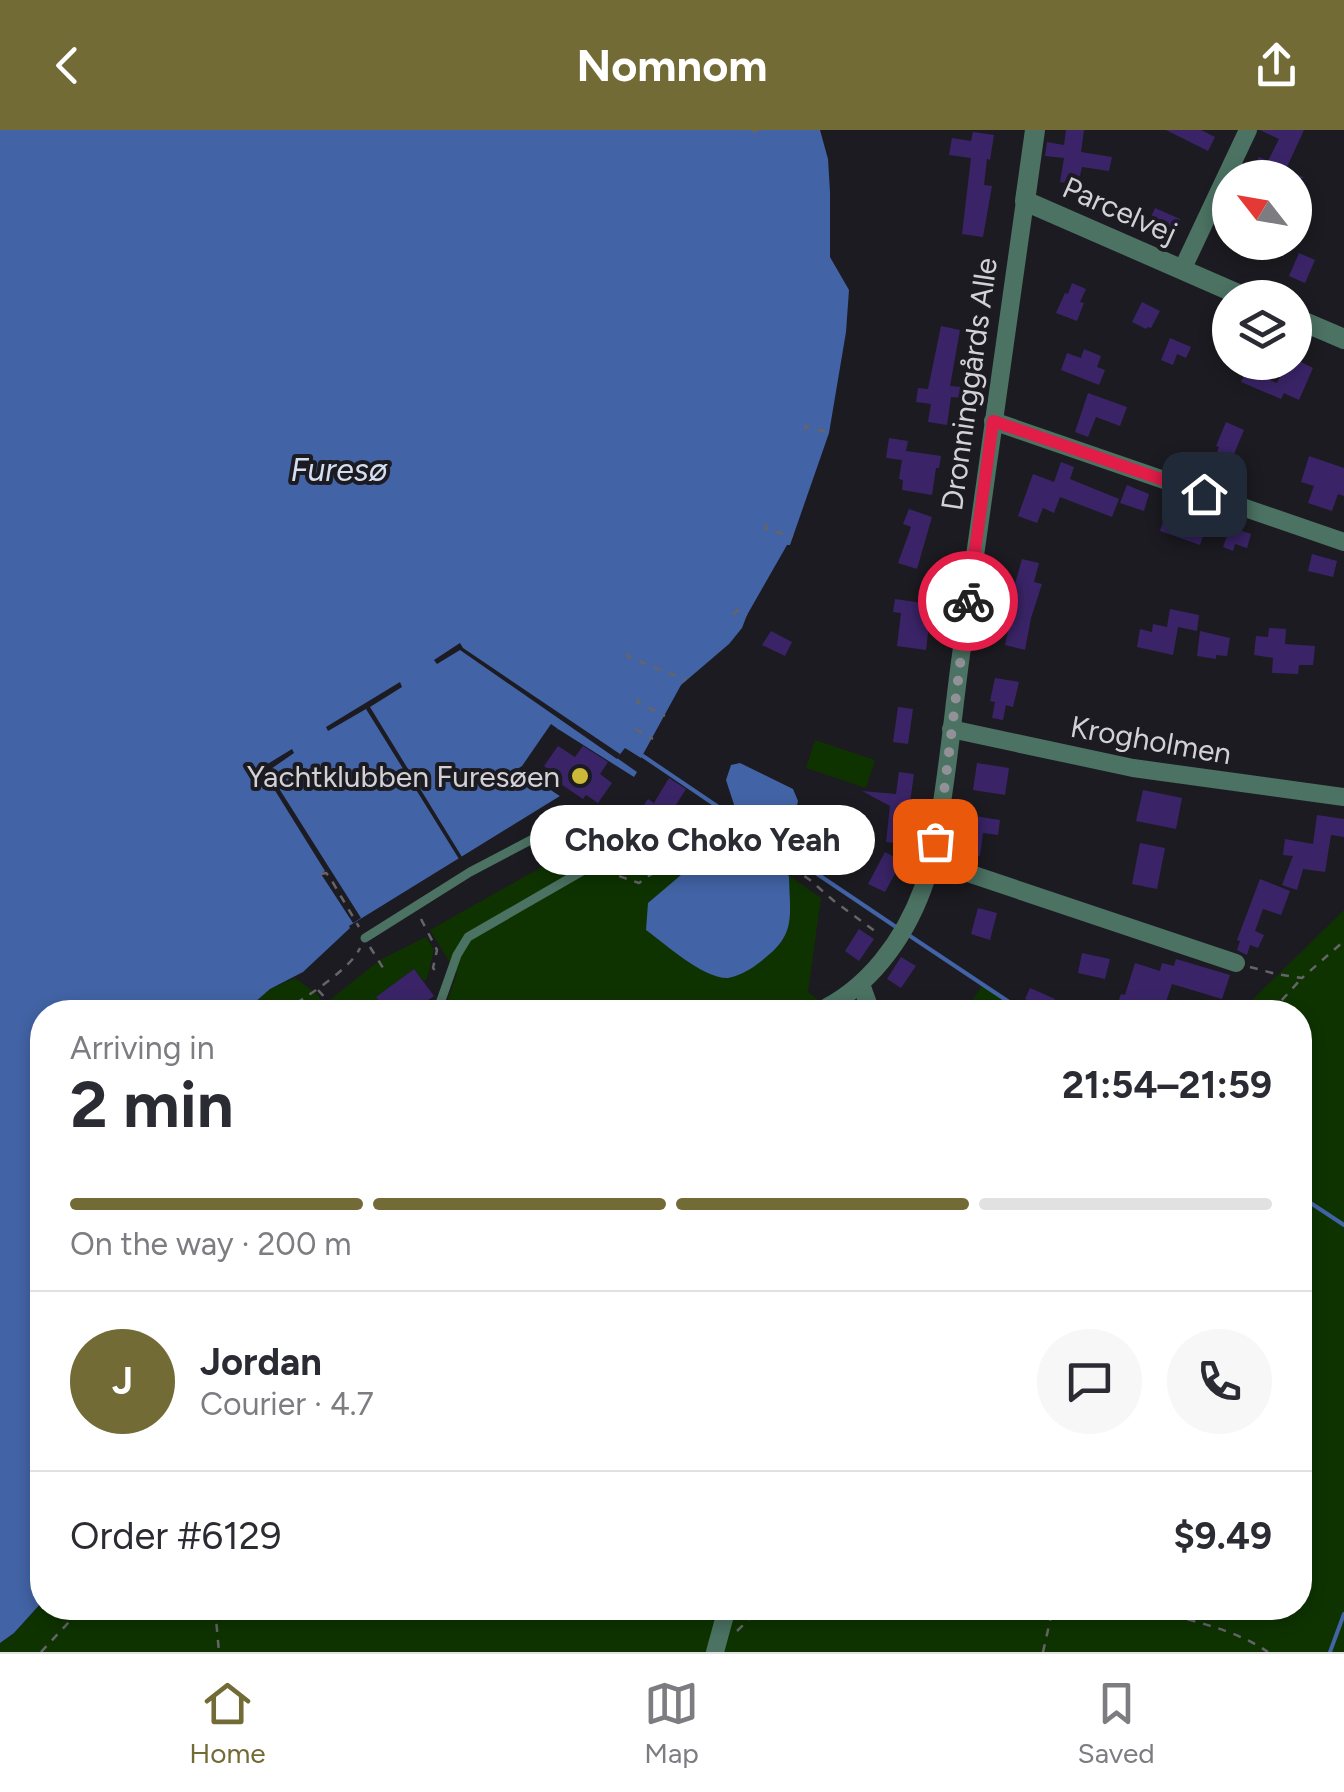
<!DOCTYPE html>
<html lang="en">
<head>
<meta charset="utf-8">
<style>
  body { margin:0; font-family:Figtree,sans-serif; background:#f7f7f7; color:#2b2b33; height:100vh; display:flex; flex-direction:column; font-size:38px; white-space:nowrap }
  * { box-sizing:border-box; margin:0 }
  p { font-size:32px; color:#7c7c81 }
  .icon { flex:none; width:55px; height:55px; fill:none; stroke:currentColor; stroke-width:2; stroke-linecap:round; stroke-linejoin:round }
  .map { position:relative; flex:1; overflow:hidden }
  .panel { position:absolute; left:30px; top:870px; width:1282px; height:620px; display:flex; flex-direction:column; background:#fff; border-radius:40px; box-shadow:0 5px 15px #0003 }
  .panel>* { flex:none }
  .needle { width:65px; rotate:301deg }
  .fabs { position:absolute; left:1212px; top:30px; display:grid; gap:20px }
  .fabs a { display:grid; place-items:center; width:100px; height:100px; border-radius:50%; background:#fff; box-shadow:0 5px 15px #0003; font-size:50px }
  .pin { position:absolute; display:grid; place-items:center; width:85px; height:85px; color:#fff; margin:-42px; border-radius:20px; box-shadow:0 5px 15px #0006 }
  .courier { position:absolute; display:grid; place-items:center; width:100px; height:100px; margin:-50px; border:8px solid #e11d48; border-radius:50%; background:#fff; color:#222; box-shadow:0 2px 12px #0007 }
  .bubble { position:absolute; height:70px; border-radius:35px; background:#fff; box-shadow:0 5px 15px #0003; font-size:32px; font-weight:700; line-height:70px; text-align:center }
  .head em { font-style:normal; font-weight:700 }
  .head div { display:flex; flex-direction:column-reverse }
  .head { display:flex; align-items:center; justify-content:space-between; height:170px; padding:0 40px }
  h1 { font-size:65px; font-weight:700; line-height:75px }
  .bar { display:grid; grid-template-columns:repeat(4,1fr); gap:15px 10px; align-content:center; height:120px; padding:0 40px }
  .bar i { height:12px; border-radius:8px; background:#e1e1e2 }
  .bar .on { background:#736b36 }
  .bar p { grid-column:span 4 }
  .line { display:flex; align-items:center; gap:25px; padding:0 40px; border-top:2px solid #e1e1e2 }
  .line div { flex:1 }
  .round { display:grid; place-items:center; flex:none; width:105px; height:105px; border-radius:52px; background:#f7f7f7 }
  header { display:flex; justify-content:space-between; align-items:center; height:130px; padding:0 40px; background:#736b36; color:#fff; font-size:45px; font-weight:700 }
  .tabs { display:flex; justify-content:space-around; align-items:center; height:140px; border-top:2px solid #e1e1e2; background:#fff; font-size:28px; color:#7c7c81 }
  .tabs a { display:grid; justify-items:center; gap:5px }
  .tabs .on { color:#736b36 }
  .map>svg:first-child { display:block }
</style>
</head>
<body>
<header><svg class="icon" aria-label="back" viewBox="0 0 24 24"><path d="M15 5l-7 7 7 7"/></svg>Nomnom<svg class="icon" aria-label="share" viewBox="0 0 24 24"><path d="M12 15V3M7 8l5-5 5 5M5 13v7h14v-7"/></svg></header>
<div class="map">
<svg width="1344" height="1522" viewBox="0 0 1344 1522">
  <rect width="100%" height="100%" fill="#1c1b21"/>
  <g fill="#0e3300">
    <polygon points="815,610 875,630 866,658 806,638"/>
    <polygon points="717,695 821,768 808,862 833,882 857,863 863,872 857,882 449,882 447,872 457,844 430,800 577,717 616,702 634,706"/>
    <polygon points="1344,780 1344,1522 0,1522 0,1513 14,1503 42,1472 42,1478 1300,1478 1300,882 1240,882"/>
    <polygon points="426,807 434,820 427,848 424,851 414,839 376,867 387,882 344,882 330,870 380,830"/>
    <polygon points="295,848 317,864 330,882 244,882 270,859"/>
    <polygon points="983,854 1025,882 965,882"/>
  </g>
  <g fill="#4263a5">
    <polygon points="0,0 820,0 828,29 830,62 830,127 849,160 846,202 829,303 790,415 787,415 747,485 742,498 729,514 681,555 641,628 625,618 617,628 637,642 634,647 558,599 527,644 560,666 349,796 350,798 303,842 270,859 246,880 239,873 228,882 42,882 42,1472 14,1503 0,1513"/>
    <polygon points="740,633 793,659 798,671 795,684 832,709 823,724 799,731 740,693 726,650 731,635"/>
    <path d="M715 702 733 706 789 746C790 791 797 806 756 835 750 840 736 847 728 848 704 849 665 814 646 800L648 773 688 739 698 712Z"/>
  </g>
  <g fill="#1c1b21">
    <polygon points="460,513 463,518 620,624 617,629 460,520 437,534 434,530"/>
    <polygon points="400,552 402,557 370,577 462,727 459,729 366,579 328,601 326,597"/>
    <polygon points="551,594 558,599 554,606 557,609 534,643 564,664 560,666 527,644 506,656 502,649 522,636"/>
    <polygon points="292,619 294,623 268,641 361,788 353,793 321,744 325,741 261,638"/>
  </g>
  <g fill="none" stroke-linecap="round" stroke-linejoin="round">
    <g stroke="#4263a5" stroke-width="4">
      <polyline points="643,626 742,693"/>
      <polyline points="795,729 899,799"/>
      <polyline points="907,804 1024,882"/>
      <polyline points="1300,1066 1344,1095"/>
      <polyline points="1330,1522 1344,1484"/>
    </g>
  </g>
  <g fill="#3a2467">
    <polygon points="1066,0 1084,0 1081,22 1112,27 1109,41 1082,37 1078,55 1060,52 1064,28 1045,26 1047,12 1064,15"/>
    <polygon points="1166,0 1201,0 1215,7 1208,21"/>
    <polygon points="1260,0 1304,0 1286,39 1305,48 1263,48 1252,43 1259,27 1268,31 1279,9"/>
    <polygon points="973,2 994,5 990,30 987,29 984,55 992,56 983,107 962,104 971,28 949,25 952,8 971,11"/>
    <polygon points="1155,78 1180,89 1173,107 1147,96"/>
    <polygon points="1299,123 1315,130 1305,153 1289,146"/>
    <polygon points="1072,153 1086,159 1080,172 1084,173 1077,191 1056,183 1065,163 1068,164"/>
    <polygon points="1142,172 1160,181 1151,198 1148,197 1146,199 1132,192"/>
    <polygon points="941,196 960,200 950,256 973,258 972,269 951,267 947,295 928,292 931,274 916,272 918,258 928,259"/>
    <polygon points="1170,208 1191,217 1186,228 1177,224 1173,235 1161,230"/>
    <polygon points="1084,219 1101,226 1097,237 1105,240 1099,255 1061,240 1067,223 1081,228"/>
    <polygon points="1286,232 1301,232 1313,238 1299,270 1284,263 1281,269 1241,252 1247,240 1277,253"/>
    <polygon points="1088,263 1127,277 1120,296 1096,287 1088,307 1075,302"/>
    <polygon points="1226,292 1244,300 1231,331 1216,325 1219,317 1216,316"/>
    <polygon points="889,308 908,311 906,321 941,326 939,338 936,338 932,365 902,360 903,350 899,349 902,330 886,328"/>
    <polygon points="1309,326 1344,338 1344,366 1338,364 1332,381 1308,373 1314,356 1301,352"/>
    <polygon points="1061,332 1074,337 1070,349 1119,369 1112,387 1060,367 1054,383 1043,378 1037,393 1018,386 1033,344 1054,352"/>
    <polygon points="1127,355 1149,364 1144,381 1120,373"/>
    <polygon points="909,379 932,387 917,439 898,433 911,397 903,394"/>
    <polygon points="1197,383 1209,388 1200,415 1160,401 1165,386 1193,395"/>
    <polygon points="1230,397 1251,404 1247,418 1235,414 1233,421 1223,417"/>
    <polygon points="1312,424 1337,431 1333,447 1308,441"/>
    <polygon points="1022,429 1039,433 1034,452 1042,454 1031,488 1025,520 1005,515 1008,501 987,497 993,467 1010,471"/>
    <polygon points="895,469 943,476 941,489 930,487 926,520 897,516 901,483 893,482"/>
    <polygon points="1170,479 1199,485 1197,501 1178,497 1173,525 1137,517 1140,499 1152,502 1153,494 1167,497"/>
    <polygon points="1269,498 1286,499 1285,514 1315,516 1313,535 1299,535 1298,544 1272,543 1273,528 1254,525 1256,506 1268,507"/>
    <polygon points="771,501 792,512 785,526 762,515"/>
    <polygon points="1200,501 1230,508 1227,526 1216,525 1216,529 1197,526"/>
    <polygon points="995,548 1019,552 1013,577 1006,575 1003,590 992,588 995,572 990,571"/>
    <polygon points="898,577 913,579 908,614 893,612"/>
    <polygon points="558,616 575,627 583,616 608,632 600,644 612,653 598,673 586,665 583,669 558,652 560,648 544,636"/>
    <polygon points="977,633 1009,638 1005,665 973,660"/>
    <polygon points="899,642 914,644 904,714 886,712 890,676 862,661 896,664"/>
    <polygon points="669,648 686,659 665,692 644,694 635,688 648,669 654,673"/>
    <polygon points="1143,660 1182,668 1176,699 1136,691"/>
    <polygon points="962,684 1000,690 998,705 983,703 980,726 956,723"/>
    <polygon points="1317,685 1344,689 1344,707 1331,705 1325,742 1303,739 1297,760 1282,755 1293,726 1283,725 1285,709 1313,714"/>
    <polygon points="1140,713 1165,718 1157,759 1132,754"/>
    <polygon points="885,722 902,731 885,762 868,754"/>
    <polygon points="1260,749 1290,761 1281,785 1263,779 1255,801 1264,805 1258,818 1250,815 1247,825 1237,820 1240,811 1237,810"/>
    <polygon points="978,778 997,783 990,810 971,804"/>
    <polygon points="859,799 874,809 859,831 845,821"/>
    <polygon points="1082,823 1110,829 1105,849 1078,843"/>
    <polygon points="901,827 916,836 901,858 887,849"/>
    <polygon points="1176,829 1230,845 1222,869 1172,854 1163,881 1139,874 1137,882 1115,882 1121,864 1125,865 1135,833 1160,841 1162,833 1174,836"/>
    <polygon points="414,839 434,866 410,882 387,882 376,867"/>
    <polygon points="1030,858 1055,869 1049,881 1025,869"/>
  </g>
  <g fill="none" stroke-linecap="round" stroke-linejoin="round">
    <g stroke="#656469" stroke-width="2.5" stroke-dasharray="8 8" stroke-linecap="butt">
      <polyline points="752,2 759,0"/>
      <polyline points="805,300 806,296 829,303"/>
      <polyline points="767,394 765,399 793,406"/>
      <polyline points="734,485 737,480 747,485"/>
      <polyline points="628,523 627,526 686,550"/>
      <polyline points="639,569 637,572 665,586"/>
      <polyline points="635,599 653,609"/>
      <polyline points="630,699 725,691 810,750 834,771 879,804"/>
      <polyline points="604,741 639,753 724,692"/>
      <polyline points="321,744 326,743 329,746 359,797"/>
      <polyline points="421,789 437,820 433,838 439,845"/>
      <polyline points="370,817 385,841"/>
      <polyline points="1250,837 1276,844 1302,848 1344,811"/>
      <polyline points="318,860 338,882"/>
      <path d="M283 882C304 868 350 840 360 818"/>
      <polyline points="1271,882 1301,849"/>
      <polyline points="215,1478 219,1522"/>
      <polyline points="692,1478 708,1487"/>
      <path d="M1141 1478C1184 1489 1231 1497 1268 1522"/>
      <polyline points="737,1501 761,1478"/>
      <polyline points="41,1522 82,1478"/>
      <polyline points="1043,1522 1053,1478"/>
    </g>
    <polyline stroke="#4b7262" stroke-width="9" points="365,808 470,742 588,680 620,684 617,692 620,707 609,723 591,736 468,807 457,825 438,879 433,882"/>
    <g stroke="#4b7262" stroke-width="18">
      <polyline points="1182,140 1248,0"/>
      <polyline points="993,291 1344,412"/>
      <polyline points="951,599 1133,638 1344,667"/>
      <polyline points="932,731 1236,833"/>
      <polyline points="861,854 871,882"/>
      <path d="M817 882C868 859 904 810 923 758 931 736 935 714 939 691 948 639 953 585 960 532 981 379 1003 225 1025 71"/>
      <polyline points="715,1522 727,1478"/>
    </g>
    <g stroke="#4b7262" stroke-width="20">
      <polyline points="1035,0 1025,71 1247,168"/>
      <polyline points="1295,188 1344,209"/>
    </g>
  </g>
  <g fill="none" stroke-linecap="round" stroke-linejoin="round">
    <polyline stroke="#929197" stroke-width="10" stroke-dasharray="0 18" points="935,711 944,662 968,471"/>
    <polyline stroke="#e11d48" stroke-width="12" points="968,471 993,291 1204,364"/>
  </g>
  <circle fill="#cbba39" stroke="#1c1b21" stroke-width="4" cx="580" cy="646" r="10"/>
  <g text-anchor="middle" dominant-baseline="central" stroke-width="8" stroke-linejoin="round" paint-order="stroke">
    <g font-size="30" fill="#d2d1d6" stroke="#1c1b21">
      <text transform="translate(1120 80) rotate(24)">Parcelvej</text>
      <text transform="translate(969 254) rotate(-82)">Dronninggårds Alle</text>
      <text transform="translate(1151 610) rotate(10)">Krogholmen</text>
    </g>
    <g font-size="30" fill="#d2d1d6" stroke="#1c1b21" text-anchor="end">
      <text x="560" y="646">Yachtklubben Furesøen</text>
    </g>
    <g font-size="32" font-style="italic" fill="#d4def1" stroke="#1c1b21">
      <text x="339" y="340">Furesø</text>
    </g>
  </g>
</svg>
<div class="fabs">
<a><svg class="needle" viewBox="-14 -14 28 28"><path d="M0-13l5 13h-10z" fill="#e53935"/><path d="M0 13l5-13h-10z" fill="#7c7c81"/></svg></a>
<a><svg class="icon" aria-label="layers" viewBox="0 0 24 24"><path d="M12 4l9 5-9 5-9-5zM3 14l9 5 9-5"/></svg></a>
</div>
<div class="pin" style="left:935px;top:711px;background:#ea580c"><svg class="icon" aria-label="bag" viewBox="0 0 24 24"><path d="M5 8h14l-1 12H6zM9 8a3 3 0 0 1 6 0"/></svg></div>
<div class="pin" style="left:1204px;top:364px;background:#1f2937"><svg class="icon" aria-label="home" viewBox="0 0 24 24"><path d="M3 11l9-7 9 7M6 9v11h12V9"/></svg></div>
<div class="courier" style="left:968px;top:471px"><svg class="icon" aria-label="bike" viewBox="0 0 24 24"><circle cx="6" cy="16" r="4"/><circle cx="18" cy="16" r="4"/><path d="M6 16l4-8h5l3 8M10 8l3 8H6M13 5h3"/></svg></div>
<div class="bubble" style="left:530px;top:675px;width:345px">Choko Choko Yeah</div>
<section class="panel">
<div class="head"><div><h1>2 min</h1><p>Arriving in</p></div><em>21:54–21:59</em></div>
<div class="bar"><i class="on"></i><i class="on"></i><i class="on"></i><i></i><p>On the way · 200 m</p></div>
<div class="line" style="height:180px"><b class="round" style="background:#736b36;color:#fff">J</b><div><b>Jordan</b><p>Courier · 4.7</p></div><a class="round"><svg class="icon" aria-label="chat" viewBox="0 0 24 24"><path d="M4 5h16v11H9l-5 4z"/></svg></a><a class="round"><svg class="icon" aria-label="phone" viewBox="0 0 24 24"><path d="M5 4h4l2 5-3 2q2 4 5 5l2-3 5 2v4C11 20 4 13 5 4z"/></svg></a></div>
<div class="line" style="height:130px"><div>Order #6129</div><b>$9.49</b></div>
</section>
</div>
<nav class="tabs">
<a class="on"><svg class="icon" aria-label="home" viewBox="0 0 24 24"><path d="M3 11l9-7 9 7M6 9v11h12V9"/></svg>Home</a>
<a><svg class="icon" aria-label="map" viewBox="0 0 24 24"><path d="M3 6l6-2 6 2 6-2v14l-6 2-6-2-6 2zM9 4v14M15 6v14"/></svg>Map</a>
<a><svg class="icon" aria-label="saved" viewBox="0 0 24 24"><path d="M7 4h10v16l-5-4-5 4z"/></svg>Saved</a>
</nav>
</body>
</html>
